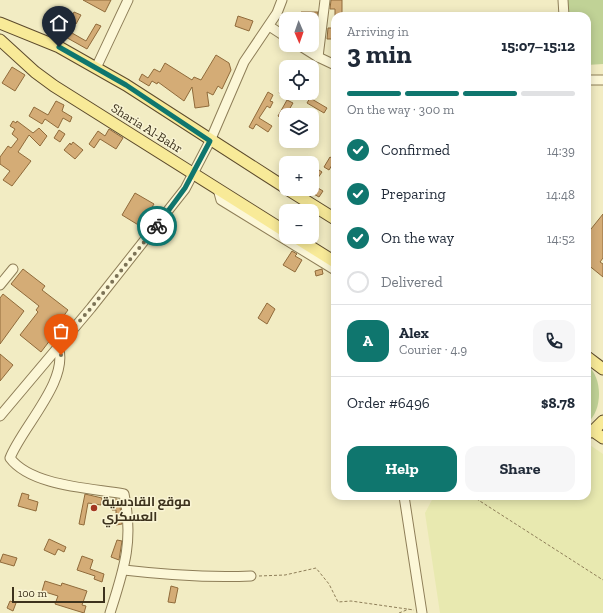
<!DOCTYPE html>
<html lang="en">
<head>
<meta charset="utf-8">
<style>
  body { margin:0; font-family:"Zilla Slab",Cairo,serif; background:#f6f6f7; color:#1f2937; height:100vh; display:flex; flex-direction:column; font-size:15px; white-space:nowrap }
  * { box-sizing:border-box; margin:0 }
  p { font-size:13px; color:#747a83 }
  .icon { flex:none; width:22px; height:22px; fill:none; stroke:currentColor; stroke-width:2; stroke-linecap:round; stroke-linejoin:round }
  .map { position:relative; flex:1; overflow:hidden }
  .details { position:absolute; left:331px; top:12px; width:260px; height:488px; display:flex; flex-direction:column; background:#fff; border-radius:12px; box-shadow:0 2px 10px #0003 }
  .details>* { flex:none }
  .needle { width:26px; rotate:178deg }
  .fabs { position:absolute; left:279px; top:12px; display:grid; gap:8px }
  .fabs a { display:grid; place-items:center; width:40px; height:40px; border-radius:8px; background:#fff; box-shadow:0 2px 10px #0003; font-size:20px }
  .scale { position:absolute; left:12px; bottom:10px; width:93px; box-sizing:border-box; padding-left:4px; border:2px solid #3d321d; border-top:0; font-size:11px; line-height:14px; white-space:nowrap; color:#3d321d; -webkit-text-stroke:3px #f9f4d4; paint-order:stroke }
  .pin { position:absolute; display:grid; place-items:center; width:34px; height:34px; color:#fff; margin:-41px -17px; border-radius:50% 50% 50% 0; rotate:-45deg; box-shadow:0 0 4px #0007 }
  .pin .icon { rotate:45deg }
  .courier { position:absolute; display:grid; place-items:center; width:40px; height:40px; margin:-20px; border:3px solid #0f766e; border-radius:50%; background:#fff; color:#222; box-shadow:0 1px 5px #0007 }
  .overview em { font-style:normal; font-weight:800 }
  .overview div { display:flex; flex-direction:column-reverse }
  .overview { display:flex; align-items:center; justify-content:space-between; height:68px; padding:0 16px }
  h1 { font-size:26px; font-weight:800; line-height:30px }
  .bar { display:grid; grid-template-columns:repeat(4,1fr); gap:6px 4px; align-content:center; height:48px; padding:0 16px }
  .bar i { height:5px; border-radius:3px; background:#e0e1e3 }
  .bar .current { background:#0f766e }
  .bar p { grid-column:span 4 }
  .line { display:flex; align-items:center; gap:10px; padding:0 16px; border-top:1px solid #e0e1e3 }
  .line div { flex:1 }
  .round { display:grid; place-items:center; flex:none; width:42px; height:42px; border-radius:12px; background:#f6f6f7 }
  ol { padding:0 16px; list-style:none }
  li { display:flex; align-items:center; gap:12px; height:44px }
  li p { margin-inline-start:auto }
  li .icon { padding:4px; border-radius:50%; background:#0f766e; color:#fff; stroke-width:4 }
  li:last-child { color:#747a83 }
  li i { width:22px; height:22px; border:2px solid #e0e1e3; border-radius:50% }
  .button { display:flex; gap:8px; margin-top:auto; padding:8px 16px }
  .button a { flex:1; height:46px; border-radius:12px; background:#0f766e; color:#fff; font-size:16px; font-weight:800; line-height:46px; text-align:center }
  .button a+a { background:#f6f6f7; color:#1f2937 }
  .map>svg:first-child { display:block }
</style>
</head>
<body>
<div class="map">
<svg width="603" height="613" viewBox="0 0 603 613">
  <rect width="100%" height="100%" fill="#f2ecc3"/>
  <polygon fill="#e8e9b0" points="587,443 603,454 603,613 440,613 425,513 434,496 587,496"/>
  <g fill="#c0d296">
    <polygon points="560,0 603,0 603,64 587,65 587,16 561,16"/>
    <path d="M587 365C603 377 603 411 587 423Z"/>
  </g>
  <g fill="#d4ac76" stroke="#906b3b">
    <polygon points="83,0 111,0 105,12"/>
    <polygon points="331,0 342,0 342,16 335,16 335,9 330,9"/>
    <polygon points="74,12 81,15 76,24 70,20"/>
    <polygon points="301,12 318,12 313,37 313,19 301,19"/>
    <polygon points="238,16 253,21 249,31 235,26"/>
    <polygon points="52,19 64,25 61,31 49,25"/>
    <polygon points="96,24 101,26 87,49 62,35 65,29 86,41"/>
    <polygon points="328,28 335,28 335,39 327,39"/>
    <polygon points="216,55 229,63 231,70 222,89 218,86 213,95 207,92 209,106 195,108 192,87 184,101 158,82 157,84 152,81 149,86 139,80 142,74 148,78 154,69 160,72 165,63 192,80 194,77 201,80"/>
    <polygon points="12,67 25,75 15,91 2,83"/>
    <polygon points="286,83 286,93 294,93 290,99 279,93"/>
    <polygon points="268,92 273,95 270,101 273,102 270,108 267,106 259,118 272,126 268,132 256,124 253,129 249,127"/>
    <polygon points="310,98 327,108 324,113 307,103"/>
    <polygon points="287,100 293,103 286,115 286,121 278,116"/>
    <polygon points="56,101 64,105 62,111 72,117 70,122 63,118 58,128 45,119 42,124 29,116 34,107 48,115"/>
    <polygon points="13,121 16,123 17,121 33,133 39,128 47,136 40,146 29,135 20,149 18,152 31,161 12,186 3,180 10,171 0,164 0,157 8,146 11,148 18,139 12,134 15,129 10,126"/>
    <polygon points="109,129 123,138 116,149 100,139 94,148 89,144 98,131 105,136"/>
    <polygon points="59,130 65,134 60,142 54,138"/>
    <polygon points="73,142 83,150 75,159 64,150 70,143 71,145"/>
    <polygon points="330,157 335,160 329,170 324,167"/>
    <polygon points="316,168 322,172 313,185 323,191 319,197 312,193 312,175"/>
    <polygon points="135,193 154,204 140,226 122,215"/>
    <polygon points="603,214 603,258 600,262 603,264 603,277 587,264 587,234"/>
    <polygon points="292,251 297,254 295,256 302,260 295,272 283,265"/>
    <polygon points="23,269 45,286 42,290 68,310 51,333 54,335 41,352 20,335 38,312 36,310 39,306 11,284"/>
    <polygon points="322,269 323,274 316,276 315,271"/>
    <polygon points="3,294 24,311 0,344 0,298"/>
    <polygon points="267,303 275,309 267,324 258,318"/>
    <polygon points="0,354 13,365 0,381"/>
    <polygon points="22,493 29,495 28,499 38,502 36,511 18,506"/>
    <polygon points="85,494 102,498 101,505 88,503 84,525 79,524"/>
    <polygon points="112,499 117,499 117,506 120,506 122,524 116,525 116,510 112,510"/>
    <polygon points="49,539 66,547 64,552 58,549 55,555 44,550"/>
    <polygon points="117,540 122,541 119,560 111,557"/>
    <polygon points="3,554 17,558 14,566 0,562"/>
    <polygon points="82,556 93,560 90,569 104,574 102,582 94,579 95,576 77,570"/>
    <polygon points="45,581 61,586 62,583 87,591 82,605 86,606 84,613 55,604 58,596 42,591"/>
    <polygon points="171,586 178,588 175,603 168,602"/>
    <polygon points="10,601 16,603 13,611 7,608"/>
  </g>
  <g fill="none" stroke-linecap="round" stroke-linejoin="round">
    <g stroke="#8e7e58" stroke-width="11">
      <g id="minor">
        <polyline points="563,0 564,16"/>
        <polyline points="269,26 286,37"/>
        <polyline points="299,45 318,57 335,65"/>
        <polyline points="318,57 325,0"/>
        <polyline points="96,68 128,0"/>
        <polyline points="587,80 603,80"/>
        <polyline points="218,189 221,200 335,270"/>
        <polyline points="0,285 13,269"/>
        <path d="M58 346C70 380 22 427 10 458 31 486 90 488 124 494 134 541 124 569 110 613"/>
        <polyline points="0,416 91,308 185,189 210,141 244,62 277,13 282,0"/>
        <polyline points="404,496 422,613"/>
        <path d="M124 570C167 575 207 578 251 576"/>
      </g>
    </g>
    <g stroke="#5c4a2c" stroke-width="13">
      <g id="major">
        <polyline points="0,23 59,47 126,85 286,188"/>
        <polyline points="0,40 35,72 54,86 286,232"/>
        <polyline points="287,189 335,219"/>
        <polyline points="295,237 335,262"/>
        <polyline points="587,357 603,369"/>
        <polyline points="593,431 603,438"/>
        <polyline points="587,433 593,431 603,421"/>
      </g>
    </g>
    <g stroke="#8e7e58" stroke-width="1" stroke-dasharray="3 2" stroke-linecap="butt">
      <polyline points="472,496 603,580"/>
      <polyline points="259,576 285,575 316,568 329,584 338,602 351,601 414,610"/>
      <polyline points="399,613 409,609"/>
    </g>
    <use href="#minor" stroke="#fcf7d7" stroke-width="9"/>
    <use href="#major" stroke="#f8ea98" stroke-width="11"/>
  </g>
  <g fill="none" stroke-linecap="round" stroke-linejoin="round">
    <polyline stroke="#7c7357" stroke-width="4" stroke-dasharray="0 7.2" points="61,355 58,346 91,308 157,226"/>
    <polyline stroke="#0f766e" stroke-width="5" points="59,47 126,85 210,141 185,188 157,226"/>
  </g>
  <circle fill="#a33722" stroke="#f9f4d4" stroke-width="1.5" cx="94" cy="508" r="4"/>
  <g text-anchor="middle" dominant-baseline="central" stroke-width="3" stroke-linejoin="round" paint-order="stroke">
    <g font-size="13" fill="#3d321d" stroke="#f9f4d4">
      <text transform="translate(147 128) rotate(32)">Sharia Al-Bahr</text>
    </g>
    <g font-size="13" font-weight="bold" fill="#3d321d" stroke="#f9f4d4" text-anchor="start">
      <text x="102" y="501">موقع القادسية<tspan x="102" dy="15">العسكري</tspan></text>
    </g>
  </g>
</svg>
<div class="fabs">
<a><svg class="needle" viewBox="-14 -14 28 28"><path d="M0-13l5 13h-10z" fill="#e53935"/><path d="M0 13l5-13h-10z" fill="#747a83"/></svg></a>
<a><svg class="icon" aria-label="locate" viewBox="0 0 24 24"><circle cx="12" cy="12" r="6"/><path d="M12 2v4M12 18v4M2 12h4M18 12h4"/></svg></a>
<a><svg class="icon" aria-label="layers" viewBox="0 0 24 24"><path d="M12 4l9 5-9 5-9-5zM3 14l9 5 9-5"/></svg></a>
<a>+</a>
<a>−</a>
</div>
<div class="scale">100 m</div>
<div class="pin" style="left:61px;top:355px;background:#ea580c"><svg class="icon" aria-label="bag" viewBox="0 0 24 24"><path d="M5 8h14l-1 12H6zM9 8a3 3 0 0 1 6 0"/></svg></div>
<div class="pin" style="left:59px;top:47px;background:#1f2937"><svg class="icon" aria-label="home" viewBox="0 0 24 24"><path d="M3 11l9-7 9 7M6 9v11h12V9"/></svg></div>
<div class="courier" style="left:157px;top:226px"><svg class="icon" aria-label="bike" viewBox="0 0 24 24"><circle cx="6" cy="16" r="4"/><circle cx="18" cy="16" r="4"/><path d="M6 16l4-8h5l3 8M10 8l3 8H6M13 5h3"/></svg></div>
<section class="details">
<div class="overview"><div><h1>3 min</h1><p>Arriving in</p></div><em>15:07–15:12</em></div>
<div class="bar"><i class="current"></i><i class="current"></i><i class="current"></i><i></i><p>On the way · 300 m</p></div>
<ol>
<li><svg class="icon" aria-label="check" viewBox="0 0 24 24"><path d="M5 12l5 5 9-10"/></svg>Confirmed<p>14:39</p></li>
<li><svg class="icon" aria-label="check" viewBox="0 0 24 24"><path d="M5 12l5 5 9-10"/></svg>Preparing<p>14:48</p></li>
<li><svg class="icon" aria-label="check" viewBox="0 0 24 24"><path d="M5 12l5 5 9-10"/></svg>On the way<p>14:52</p></li>
<li><i></i>Delivered</li>
</ol>
<div class="line" style="height:72px"><b class="round" style="background:#0f766e;color:#fff">A</b><div><b>Alex</b><p>Courier · 4.9</p></div><a class="round"><svg class="icon" aria-label="phone" viewBox="0 0 24 24"><path d="M5 4h4l2 5-3 2q2 4 5 5l2-3 5 2v4C11 20 4 13 5 4z"/></svg></a></div>
<div class="line" style="height:52px"><div>Order #6496</div><b>$8.78</b></div>
<div class="button"><a>Help</a><a>Share</a></div>
</section>
</div>
</body>
</html>
